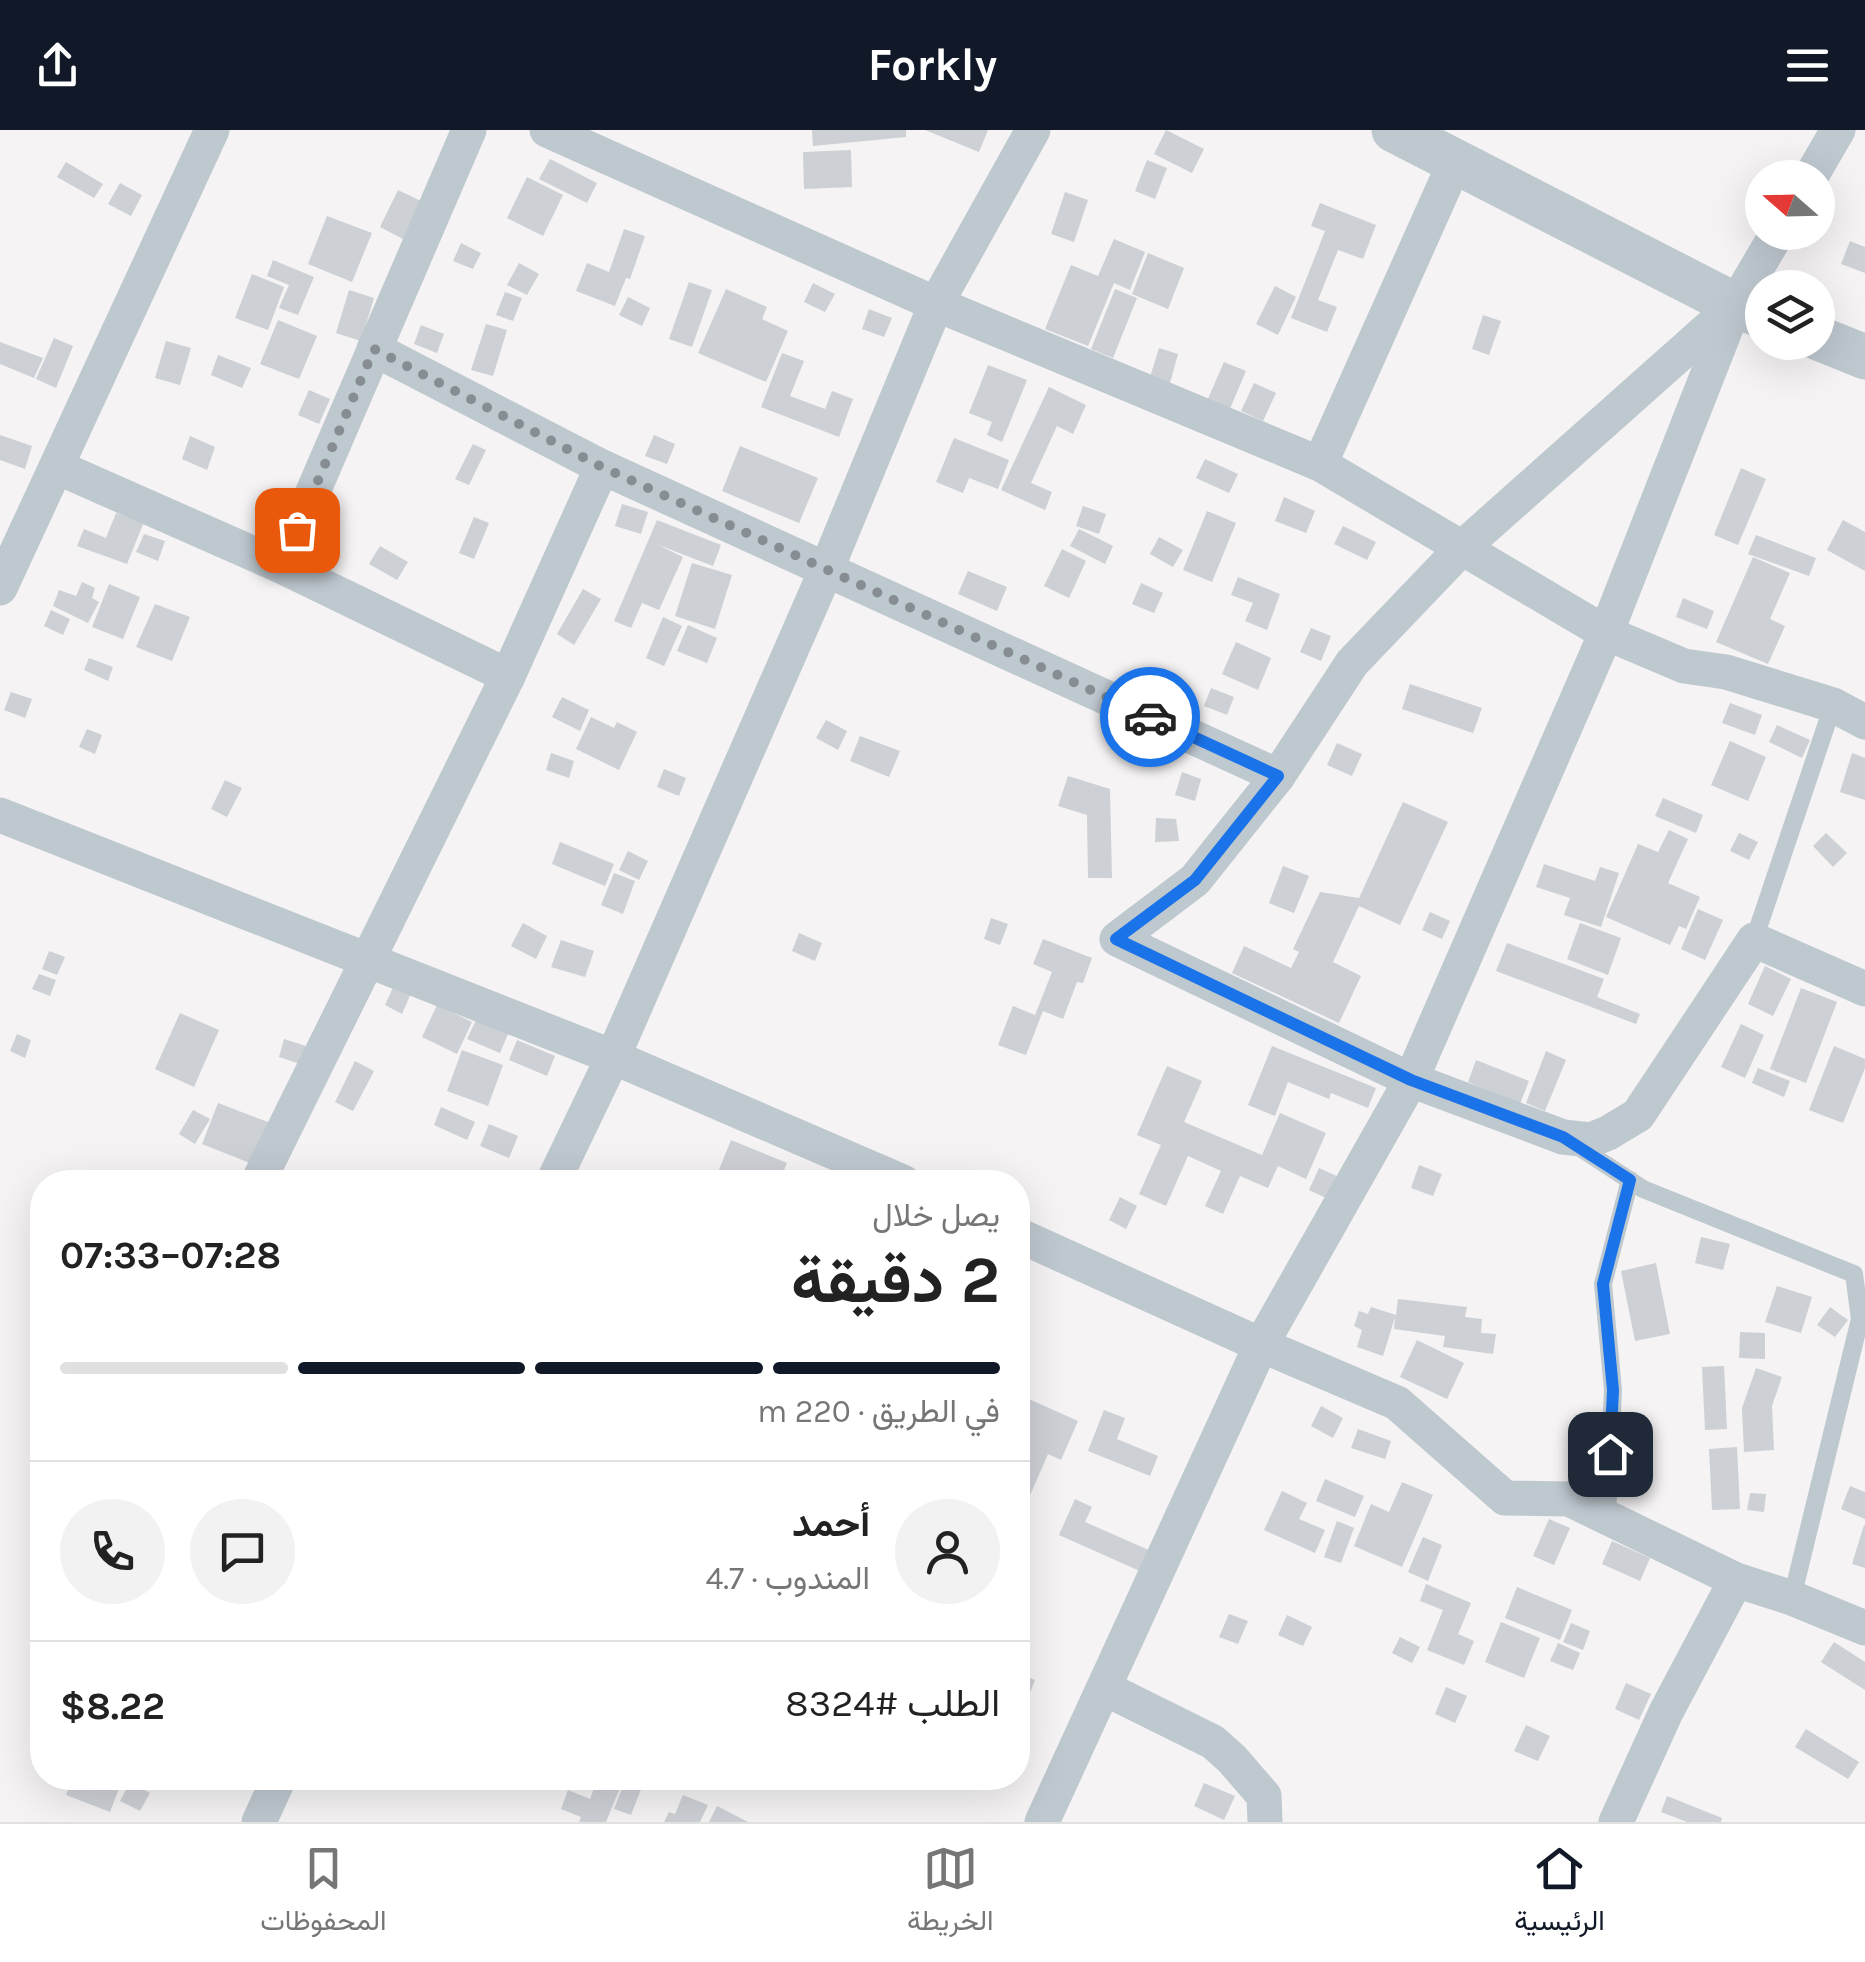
<!DOCTYPE html>
<html lang="ar">
<head>
<meta charset="utf-8">
<style>
  body { margin:0; font-family:Karla,Vazirmatn,sans-serif; background:#f2f2f2; color:#222; direction:rtl; height:100vh; display:flex; flex-direction:column; font-size:38px; white-space:nowrap }
  * { box-sizing:border-box; margin:0 }
  p { font-size:32px; color:#767676 }
  .icon { flex:none; width:55px; height:55px; fill:none; stroke:currentColor; stroke-width:2; stroke-linecap:round; stroke-linejoin:round }
  .map { position:relative; flex:1; overflow:hidden; direction:ltr }
  .drawer { position:absolute; left:30px; top:1040px; width:1000px; height:620px; display:flex; flex-direction:column; background:#fff; border-radius:40px; box-shadow:0 10px 40px #0002; direction:rtl }
  .drawer>* { flex:none }
  .needle { width:65px; rotate:290deg }
  .tools { position:absolute; left:1745px; top:30px; display:grid; gap:20px }
  .tools a { display:grid; place-items:center; width:90px; height:90px; border-radius:50%; background:#fff; box-shadow:0 10px 40px #0002; font-size:50px }
  .pin { position:absolute; display:grid; place-items:center; width:85px; height:85px; color:#fff; margin:-42px; border-radius:20px; box-shadow:0 5px 15px #0006 }
  .courier { position:absolute; display:grid; place-items:center; width:100px; height:100px; margin:-50px; border:8px solid #1a73e8; border-radius:50%; background:#fff; color:#222; box-shadow:0 2px 12px #0007 }
  .head em { font-style:normal; font-weight:700 }
  .head div { display:flex; flex-direction:column-reverse }
  .head { display:flex; align-items:center; justify-content:space-between; height:170px; padding:0 30px }
  h1 { font-size:65px; font-weight:700; line-height:75px }
  .bar { display:grid; grid-template-columns:repeat(4,1fr); gap:15px 10px; align-content:center; height:120px; padding:0 30px }
  .bar i { height:12px; border-radius:8px; background:#e0e0e0 }
  .bar .selected { background:#111827 }
  .bar p { grid-column:span 4 }
  .line { display:flex; align-items:center; gap:25px; padding:0 30px; border-top:2px solid #e0e0e0 }
  .line div { flex:1 }
  .round { display:grid; place-items:center; flex:none; width:105px; height:105px; border-radius:52px; background:#f2f2f2 }
  header { display:flex; justify-content:space-between; align-items:center; height:130px; padding:0 30px; background:#111827; color:#fff; font-size:45px; font-weight:700 }
  .tabs { display:flex; justify-content:space-around; align-items:center; height:140px; border-top:2px solid #e0e0e0; background:#fff; font-size:28px; color:#767676 }
  .tabs a { display:grid; justify-items:center; gap:5px }
  .tabs .selected { color:#111827 }
  .map>svg:first-child { display:block }
</style>
</head>
<body>
<header><svg class="icon" aria-label="menu" viewBox="0 0 24 24"><path d="M4 6h16M4 12h16M4 18h16"/></svg>Forkly<svg class="icon" aria-label="share" viewBox="0 0 24 24"><path d="M12 15V3M7 8l5-5 5 5M5 13v7h14v-7"/></svg></header>
<div class="map">
<svg width="1865" height="1692" viewBox="0 0 1865 1692">
  <rect width="100%" height="100%" fill="#f5f3f3"/>
  <g fill="#cdd0d5">
    <polygon points="812,0 906,0 906,7 813,16"/>
    <polygon points="925,0 988,0 979,22"/>
    <polygon points="1166,0 1204,19 1192,43 1154,24"/>
    <polygon points="851,20 852,57 804,59 803,22"/>
    <polygon points="550,29 597,53 587,73 539,49"/>
    <polygon points="1147,30 1167,38 1155,69 1135,61"/>
    <polygon points="66,32 103,54 94,68 57,47"/>
    <polygon points="527,47 563,65 543,106 507,88"/>
    <polygon points="120,53 142,65 131,86 108,74"/>
    <polygon points="398,60 421,71 403,109 380,97"/>
    <polygon points="1065,62 1088,70 1074,112 1051,104"/>
    <polygon points="1320,73 1376,95 1363,129 1338,120 1318,170 1337,177 1327,202 1291,188 1325,101 1311,96"/>
    <polygon points="327,86 372,103 352,152 308,134"/>
    <polygon points="624,99 645,106 630,149 626,148 615,176 576,161 587,133 609,142"/>
    <polygon points="1114,109 1145,122 1130,160 1114,153 1088,216 1045,199 1071,135 1098,146"/>
    <polygon points="1850,111 1865,117 1865,143 1841,134"/>
    <polygon points="461,113 481,123 473,139 453,131"/>
    <polygon points="1148,123 1184,138 1168,179 1132,164"/>
    <polygon points="273,130 314,147 298,185 279,178 289,155 267,146"/>
    <polygon points="519,133 539,144 527,165 507,155"/>
    <polygon points="252,144 284,157 268,200 235,188"/>
    <polygon points="689,152 712,160 692,217 669,209"/>
    <polygon points="813,153 835,164 825,182 804,172"/>
    <polygon points="1275,156 1296,167 1278,205 1256,194"/>
    <polygon points="726,159 767,177 762,189 788,201 766,252 698,223"/>
    <polygon points="1115,159 1137,168 1113,228 1091,219"/>
    <polygon points="349,160 374,168 361,211 336,203"/>
    <polygon points="505,162 522,168 513,191 496,185"/>
    <polygon points="628,167 650,178 642,196 619,185"/>
    <polygon points="869,179 892,188 884,207 862,199"/>
    <polygon points="1483,185 1501,191 1489,225 1472,219"/>
    <polygon points="278,190 317,206 299,249 260,234"/>
    <polygon points="486,194 507,200 493,246 471,240"/>
    <polygon points="421,195 444,204 437,223 414,214"/>
    <polygon points="54,208 73,216 56,258 36,249"/>
    <polygon points="166,211 191,218 180,255 155,248"/>
    <polygon points="0,212 43,228 34,248 0,234"/>
    <polygon points="1159,218 1178,224 1170,253 1150,247"/>
    <polygon points="782,223 804,231 790,266 825,279 832,261 853,269 839,307 761,277"/>
    <polygon points="218,225 251,238 242,258 211,245"/>
    <polygon points="1224,232 1246,241 1229,281 1207,271"/>
    <polygon points="988,235 1027,250 1002,312 987,305 992,292 969,283"/>
    <polygon points="1254,253 1276,263 1263,291 1241,281"/>
    <polygon points="1049,257 1086,275 1073,304 1057,296 1031,353 1052,362 1045,380 1001,360"/>
    <polygon points="309,260 330,269 319,294 298,285"/>
    <polygon points="0,305 32,316 25,339 0,330"/>
    <polygon points="654,305 675,314 667,334 645,326"/>
    <polygon points="190,306 215,317 207,340 182,329"/>
    <polygon points="954,308 1009,330 998,359 969,348 963,363 936,352"/>
    <polygon points="473,314 486,320 469,355 455,349"/>
    <polygon points="740,316 818,348 799,393 722,361"/>
    <polygon points="1205,329 1238,344 1229,363 1196,348"/>
    <polygon points="1741,338 1766,349 1738,415 1714,405"/>
    <polygon points="1284,367 1315,381 1306,403 1275,391"/>
    <polygon points="622,374 648,382 641,404 615,396"/>
    <polygon points="1083,376 1106,384 1099,404 1076,396"/>
    <polygon points="1207,381 1236,393 1212,452 1183,440"/>
    <polygon points="116,383 144,392 127,434 77,416 84,399 106,408"/>
    <polygon points="474,387 489,393 474,429 459,423"/>
    <polygon points="657,390 721,415 713,436 656,414 683,427 659,480 642,473 631,498 614,491"/>
    <polygon points="1843,390 1865,402 1865,441 1827,420"/>
    <polygon points="1343,396 1376,412 1367,430 1334,414"/>
    <polygon points="1079,399 1113,416 1105,434 1070,416"/>
    <polygon points="144,404 165,411 158,431 136,422"/>
    <polygon points="1756,405 1816,428 1809,446 1748,424"/>
    <polygon points="1159,407 1183,420 1173,437 1150,424"/>
    <polygon points="380,416 408,432 397,450 369,434"/>
    <polygon points="1062,419 1086,431 1069,468 1044,456"/>
    <polygon points="1753,427 1790,443 1770,489 1785,496 1768,534 1716,512"/>
    <polygon points="692,433 732,445 715,499 675,486"/>
    <polygon points="968,441 1007,457 997,481 958,464"/>
    <polygon points="1238,447 1280,464 1267,500 1245,491 1253,473 1231,465"/>
    <polygon points="82,452 95,458 92,468 99,472 88,493 53,476 59,460 76,466"/>
    <polygon points="1141,453 1163,463 1154,483 1132,474"/>
    <polygon points="109,454 140,467 123,509 92,497"/>
    <polygon points="583,459 601,469 574,515 557,504"/>
    <polygon points="1683,468 1714,481 1707,499 1676,487"/>
    <polygon points="155,474 190,487 172,531 136,517"/>
    <polygon points="51,480 70,489 63,505 44,496"/>
    <polygon points="663,487 682,496 664,536 646,528"/>
    <polygon points="688,495 717,508 707,533 677,521"/>
    <polygon points="1311,498 1331,506 1321,531 1300,522"/>
    <polygon points="1236,512 1271,528 1258,560 1222,544"/>
    <polygon points="89,528 113,537 108,551 84,540"/>
    <polygon points="1410,554 1482,578 1473,603 1402,579"/>
    <polygon points="1211,558 1234,567 1227,585 1204,576"/>
    <polygon points="11,562 32,569 25,588 4,580"/>
    <polygon points="562,567 589,580 580,601 552,587"/>
    <polygon points="1730,573 1762,585 1755,605 1722,593"/>
    <polygon points="591,587 614,598 617,592 637,602 619,640 576,619"/>
    <polygon points="826,590 847,601 838,620 816,608"/>
    <polygon points="1777,595 1810,610 1802,628 1769,612"/>
    <polygon points="87,599 102,605 95,624 79,617"/>
    <polygon points="860,606 900,621 889,647 850,631"/>
    <polygon points="1730,611 1766,627 1748,671 1711,655"/>
    <polygon points="1337,613 1362,624 1352,646 1327,635"/>
    <polygon points="551,623 574,631 569,648 546,640"/>
    <polygon points="1852,623 1865,628 1865,670 1840,662"/>
    <polygon points="664,639 686,648 679,666 657,657"/>
    <polygon points="1182,642 1201,649 1195,671 1175,665"/>
    <polygon points="1068,646 1110,659 1112,748 1088,748 1087,685 1058,676"/>
    <polygon points="225,650 242,658 227,687 211,679"/>
    <polygon points="1663,668 1703,685 1696,703 1655,686"/>
    <polygon points="1403,672 1448,692 1400,795 1359,776 1333,832 1361,846 1339,893 1232,843 1244,816 1291,838 1299,822 1293,819 1320,762 1359,768"/>
    <polygon points="1156,688 1176,689 1179,711 1155,712"/>
    <polygon points="1669,700 1688,709 1668,753 1700,767 1686,799 1679,796 1670,815 1606,787 1638,714 1658,722"/>
    <polygon points="1739,703 1758,712 1749,730 1730,721"/>
    <polygon points="1826,703 1847,723 1833,737 1813,716"/>
    <polygon points="560,712 614,734 605,756 552,734"/>
    <polygon points="628,721 648,731 639,750 619,740"/>
    <polygon points="1544,734 1595,751 1600,737 1619,743 1601,797 1564,785 1570,768 1536,757"/>
    <polygon points="1283,736 1309,746 1294,783 1269,773"/>
    <polygon points="614,743 635,751 623,784 601,775"/>
    <polygon points="1698,779 1723,790 1705,830 1681,819"/>
    <polygon points="1430,782 1450,791 1442,809 1422,800"/>
    <polygon points="991,788 1008,794 1000,815 984,809"/>
    <polygon points="523,793 547,806 536,829 511,816"/>
    <polygon points="1580,793 1621,808 1608,845 1567,829"/>
    <polygon points="799,803 822,813 815,831 792,821"/>
    <polygon points="1043,809 1092,828 1083,853 1077,852 1063,889 1043,881 1026,925 998,915 1013,876 1035,885 1052,842 1033,834"/>
    <polygon points="561,810 594,821 585,847 551,837"/>
    <polygon points="1507,813 1604,849 1597,867 1640,884 1636,894 1496,841"/>
    <polygon points="49,821 65,827 57,845 42,839"/>
    <polygon points="1765,836 1791,849 1773,886 1748,874"/>
    <polygon points="39,844 56,850 50,866 32,859"/>
    <polygon points="395,853 412,861 402,884 385,875"/>
    <polygon points="1801,858 1837,872 1806,953 1770,939"/>
    <polygon points="437,875 472,892 457,924 422,907"/>
    <polygon points="180,883 219,900 194,957 155,939"/>
    <polygon points="476,890 508,904 500,923 467,909"/>
    <polygon points="1741,894 1764,905 1745,948 1721,937"/>
    <polygon points="17,904 31,910 25,928 10,921"/>
    <polygon points="284,909 309,917 303,935 279,927"/>
    <polygon points="517,910 555,926 547,946 509,930"/>
    <polygon points="1272,916 1376,958 1368,978 1331,963 1329,969 1288,952 1275,986 1248,975"/>
    <polygon points="1834,916 1865,929 1865,938 1843,993 1809,980"/>
    <polygon points="462,920 503,935 488,976 447,961"/>
    <polygon points="1546,921 1566,930 1545,981 1526,973"/>
    <polygon points="1476,930 1529,951 1520,974 1468,952"/>
    <polygon points="355,931 374,941 353,981 335,972"/>
    <polygon points="1167,936 1202,951 1184,992 1262,1025 1280,983 1326,1003 1306,1049 1278,1036 1268,1058 1240,1046 1223,1084 1205,1076 1221,1041 1188,1026 1166,1076 1139,1064 1161,1015 1137,1005"/>
    <polygon points="1758,938 1790,951 1784,967 1752,953"/>
    <polygon points="218,973 276,995 260,1037 202,1014"/>
    <polygon points="441,977 475,992 467,1010 434,995"/>
    <polygon points="193,980 210,989 195,1014 179,1004"/>
    <polygon points="489,994 518,1006 509,1028 480,1016"/>
    <polygon points="731,1010 787,1033 779,1052 742,1052 718,1042"/>
    <polygon points="1419,1035 1442,1044 1433,1066 1411,1058"/>
    <polygon points="1319,1038 1341,1048 1330,1070 1309,1060"/>
    <polygon points="1120,1067 1137,1076 1126,1099 1109,1090"/>
    <polygon points="1701,1107 1730,1114 1723,1140 1695,1133"/>
    <polygon points="1656,1133 1670,1204 1635,1211 1621,1141"/>
    <polygon points="1777,1156 1812,1167 1801,1203 1765,1192"/>
    <polygon points="1398,1169 1467,1177 1465,1187 1482,1189 1481,1203 1496,1204 1493,1224 1443,1217 1445,1206 1394,1199 1395,1187 1383,1226 1357,1217 1362,1200 1354,1196 1359,1181 1368,1184 1371,1177 1396,1185"/>
    <polygon points="1830,1177 1848,1190 1835,1207 1817,1195"/>
    <polygon points="1740,1202 1765,1203 1765,1229 1739,1228"/>
    <polygon points="1417,1210 1464,1233 1447,1269 1400,1247"/>
    <polygon points="1724,1236 1727,1299 1705,1300 1702,1237"/>
    <polygon points="1756,1238 1782,1247 1772,1276 1774,1320 1744,1322 1742,1278"/>
    <polygon points="1020,1265 1078,1291 1061,1330 1048,1324 1021,1386 1018,1385 1018,1271"/>
    <polygon points="1321,1276 1343,1288 1333,1308 1311,1296"/>
    <polygon points="1104,1280 1125,1288 1117,1309 1158,1326 1150,1346 1088,1321"/>
    <polygon points="1358,1299 1391,1311 1385,1329 1351,1318"/>
    <polygon points="1737,1317 1740,1379 1712,1380 1709,1319"/>
    <polygon points="1325,1349 1364,1366 1355,1387 1316,1371"/>
    <polygon points="1402,1352 1433,1365 1402,1437 1354,1416 1371,1374 1389,1382"/>
    <polygon points="1850,1356 1865,1362 1865,1389 1841,1379"/>
    <polygon points="1282,1361 1307,1373 1299,1389 1325,1400 1315,1423 1264,1400"/>
    <polygon points="1750,1363 1766,1364 1764,1382 1747,1380"/>
    <polygon points="1075,1369 1092,1377 1085,1392 1160,1425 1151,1446 1059,1405"/>
    <polygon points="1549,1389 1570,1398 1554,1435 1533,1426"/>
    <polygon points="1337,1391 1354,1398 1341,1433 1324,1427"/>
    <polygon points="1864,1395 1865,1395 1865,1438 1852,1434"/>
    <polygon points="1423,1407 1442,1415 1428,1451 1408,1442"/>
    <polygon points="1612,1411 1650,1428 1640,1451 1602,1434"/>
    <polygon points="1426,1454 1471,1473 1458,1504 1474,1511 1464,1535 1427,1520 1443,1480 1420,1471"/>
    <polygon points="1517,1457 1572,1480 1560,1510 1505,1488"/>
    <polygon points="1229,1484 1248,1491 1238,1514 1219,1507"/>
    <polygon points="1287,1485 1312,1497 1303,1516 1278,1505"/>
    <polygon points="1501,1492 1540,1508 1524,1548 1485,1532"/>
    <polygon points="1571,1493 1590,1501 1583,1520 1563,1512"/>
    <polygon points="1400,1507 1420,1517 1412,1533 1392,1523"/>
    <polygon points="1834,1512 1865,1532 1865,1560 1821,1532"/>
    <polygon points="1558,1513 1580,1523 1573,1540 1550,1531"/>
    <polygon points="1018,1543 1035,1550 1025,1576 1018,1573"/>
    <polygon points="1626,1553 1651,1564 1639,1590 1615,1579"/>
    <polygon points="1446,1557 1467,1566 1455,1593 1435,1584"/>
    <polygon points="1526,1595 1550,1606 1538,1631 1514,1621"/>
    <polygon points="1806,1599 1859,1632 1848,1649 1795,1617"/>
    <polygon points="73,1648 123,1648 110,1682 66,1665"/>
    <polygon points="598,1648 624,1648 606,1692 579,1692 581,1687 561,1679 568,1660 590,1669"/>
    <polygon points="626,1648 645,1649 631,1685 614,1679"/>
    <polygon points="130,1652 150,1663 140,1681 120,1671"/>
    <polygon points="1204,1653 1235,1666 1224,1690 1194,1676"/>
    <polygon points="683,1665 708,1675 700,1692 664,1692 669,1682 675,1684"/>
    <polygon points="1667,1666 1722,1688 1721,1692 1687,1692 1661,1682"/>
    <polygon points="717,1676 748,1692 709,1692"/>
  </g>
  <g fill="none" stroke-linecap="round" stroke-linejoin="round">
    <g stroke="#bec8cf" stroke-width="18">
      <polyline points="1754,810 1833,575"/>
      <polyline points="1576,1015 1643,1059 1854,1144 1860,1189 1792,1468"/>
      <polyline points="1607,1387 1613,1260 1603,1154 1630,1050"/>
    </g>
    <g stroke="#bec8cf" stroke-width="35">
      <polyline points="547,0 936,174 1320,334 1606,503 1684,536 1726,542 1833,575 1865,592"/>
      <polyline points="1810,48 1838,0"/>
      <polyline points="1735,175 1463,417 1352,533 1278,646 1195,750 1117,809 1411,950 1563,1007 1591,1010 1608,1003 1638,985 1754,810 1865,859"/>
      <polyline points="374,219 602,337 1278,646"/>
      <polyline points="1320,334 1456,30"/>
      <polyline points="57,337 281,436 508,546"/>
      <polyline points="281,436 469,0"/>
      <polyline points="0,458 212,0"/>
      <polyline points="0,685 613,927 903,1052"/>
      <polyline points="258,1052 508,546 602,337"/>
      <polyline points="553,1052 613,927 827,438 936,174 1033,0"/>
      <polyline points="1018,1105 1261,1215 1397,1273 1505,1368 1569,1369 1736,1450 1792,1468 1865,1498"/>
      <polyline points="1104,1558 1213,1612 1232,1629 1264,1666 1265,1692"/>
      <polyline points="259,1692 279,1648"/>
      <polyline points="1042,1692 1261,1215 1411,950 1606,503 1735,175 1778,102"/>
      <polyline points="1616,1692 1666,1582 1736,1450"/>
    </g>
    <g stroke="#bec8cf" stroke-width="45">
      <polyline points="1394,0 1735,175 1762,186"/>
      <polyline points="1818,208 1865,227"/>
    </g>
  </g>
  <g fill="none" stroke-linecap="round" stroke-linejoin="round">
    <polyline stroke="#868e93" stroke-width="10" stroke-dasharray="0 18" points="297,400 374,219 602,337 1150,587"/>
    <polyline stroke="#1a73e8" stroke-width="12" points="1150,587 1278,646 1195,750 1116,809 1411,950 1563,1007 1630,1050 1603,1154 1613,1260 1610,1324"/>
  </g>
</svg>
<div class="tools">
<a><svg class="needle" viewBox="-14 -14 28 28"><path d="M0-13l5 13h-10z" fill="#e53935"/><path d="M0 13l5-13h-10z" fill="#767676"/></svg></a>
<a><svg class="icon" aria-label="layers" viewBox="0 0 24 24"><path d="M12 4l9 5-9 5-9-5zM3 14l9 5 9-5"/></svg></a>
</div>
<div class="pin" style="left:297px;top:400px;background:#ea580c"><svg class="icon" aria-label="bag" viewBox="0 0 24 24"><path d="M5 8h14l-1 12H6zM9 8a3 3 0 0 1 6 0"/></svg></div>
<div class="pin" style="left:1610px;top:1324px;background:#1f2937"><svg class="icon" aria-label="home" viewBox="0 0 24 24"><path d="M3 11l9-7 9 7M6 9v11h12V9"/></svg></div>
<div class="courier" style="left:1150px;top:587px"><svg class="icon" aria-label="car" viewBox="0 0 24 24"><path d="M5 17H2v-5l4-1 3-4h7l3 4 3 1v5h-3M9 17h6M6 11h13"/><circle cx="7" cy="17" r="2"/><circle cx="17" cy="17" r="2"/></svg></div>
<section class="drawer">
<div class="head"><div><h1>2 دقيقة</h1><p>يصل خلال</p></div><em>07:28–07:33</em></div>
<div class="bar"><i class="selected"></i><i class="selected"></i><i class="selected"></i><i></i><p>في الطريق · 220 m</p></div>
<div class="line" style="height:180px"><a class="round"><svg class="icon" aria-label="person" viewBox="0 0 24 24"><circle cx="12" cy="8" r="4"/><path d="M4 21q1-7 8-7t8 7"/></svg></a><div><b>أحمد</b><p>المندوب · 4.7</p></div><a class="round"><svg class="icon" aria-label="chat" viewBox="0 0 24 24"><path d="M4 5h16v11H9l-5 4z"/></svg></a><a class="round"><svg class="icon" aria-label="phone" viewBox="0 0 24 24"><path d="M5 4h4l2 5-3 2q2 4 5 5l2-3 5 2v4C11 20 4 13 5 4z"/></svg></a></div>
<div class="line" style="height:130px"><div>الطلب #8324</div><b>$8.22</b></div>
</section>
</div>
<nav class="tabs">
<a class="selected"><svg class="icon" aria-label="home" viewBox="0 0 24 24"><path d="M3 11l9-7 9 7M6 9v11h12V9"/></svg>الرئيسية</a>
<a><svg class="icon" aria-label="map" viewBox="0 0 24 24"><path d="M3 6l6-2 6 2 6-2v14l-6 2-6-2-6 2zM9 4v14M15 6v14"/></svg>الخريطة</a>
<a><svg class="icon" aria-label="saved" viewBox="0 0 24 24"><path d="M7 4h10v16l-5-4-5 4z"/></svg>المحفوظات</a>
</nav>
</body>
</html>
